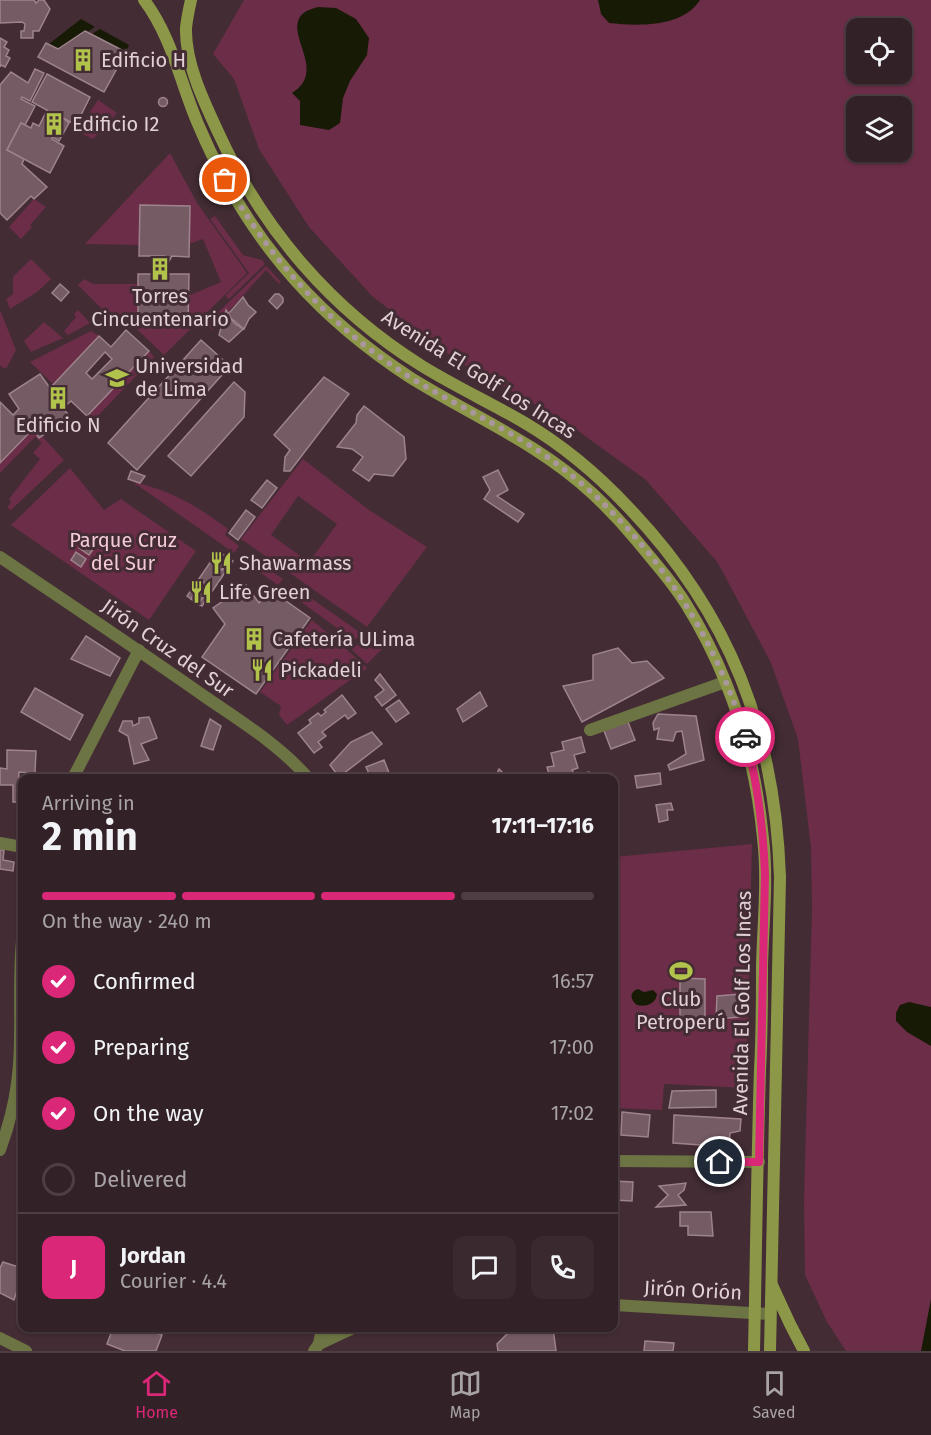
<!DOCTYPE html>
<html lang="en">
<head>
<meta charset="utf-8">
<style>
  body { margin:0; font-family:"Fira Sans",sans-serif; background:#3a292f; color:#f1f3f6; height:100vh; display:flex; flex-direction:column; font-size:22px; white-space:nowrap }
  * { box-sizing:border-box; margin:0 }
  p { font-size:20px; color:#a8a3a7 }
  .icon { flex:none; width:33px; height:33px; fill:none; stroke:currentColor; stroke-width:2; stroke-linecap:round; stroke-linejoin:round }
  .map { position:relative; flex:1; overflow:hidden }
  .side { position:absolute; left:18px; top:774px; width:600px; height:558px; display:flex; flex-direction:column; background:#322127; border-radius:12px; box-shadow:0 2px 4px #0004,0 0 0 2px #4d3e44 }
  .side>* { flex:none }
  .controls { position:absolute; left:846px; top:18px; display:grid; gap:12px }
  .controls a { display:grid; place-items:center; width:66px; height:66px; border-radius:12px; background:#322127; box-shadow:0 2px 4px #0004,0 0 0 2px #4d3e44; font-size:30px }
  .pin { position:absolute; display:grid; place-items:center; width:51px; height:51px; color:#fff; margin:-26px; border:3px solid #fff; border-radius:50%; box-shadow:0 2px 6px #0007 }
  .courier { position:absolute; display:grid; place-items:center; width:60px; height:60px; margin:-30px; border:4px solid #db2777; border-radius:50%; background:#fff; color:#222; box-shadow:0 2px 8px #0007 }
  .headline em { font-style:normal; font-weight:700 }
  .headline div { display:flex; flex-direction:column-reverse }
  .headline { display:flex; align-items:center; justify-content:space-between; height:102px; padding:0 24px }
  h1 { font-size:39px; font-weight:700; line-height:45px }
  .bar { display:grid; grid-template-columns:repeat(4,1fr); gap:9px 6px; align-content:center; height:72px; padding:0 24px }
  .bar i { height:8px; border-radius:4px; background:#4d3e44 }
  .bar .active { background:#db2777 }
  .bar p { grid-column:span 4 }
  .line { display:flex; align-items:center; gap:15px; padding:0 24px; border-top:2px solid #4d3e44 }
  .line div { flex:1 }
  .round { display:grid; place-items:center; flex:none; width:63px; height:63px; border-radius:12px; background:#3a292f }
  ol { padding:0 24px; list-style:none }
  li { display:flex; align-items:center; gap:18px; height:66px }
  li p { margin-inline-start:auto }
  li .icon { padding:6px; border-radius:50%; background:#db2777; color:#fff; stroke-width:4 }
  li:last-child { color:#a8a3a7 }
  li i { width:33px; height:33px; border:3px solid #4d3e44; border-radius:50% }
  .tabs { display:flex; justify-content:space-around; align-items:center; height:84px; border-top:2px solid #4d3e44; background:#322127; font-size:16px; color:#a8a3a7 }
  .tabs a { display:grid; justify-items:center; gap:3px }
  .tabs .active { color:#db2777 }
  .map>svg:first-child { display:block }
</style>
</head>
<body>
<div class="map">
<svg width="931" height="1351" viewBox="0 0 931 1351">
  <rect width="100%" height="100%" fill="#432c34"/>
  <g fill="#6b2d47" fill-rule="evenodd">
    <path d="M244 0H931V1351H846L827 1322 805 1275 804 1200 812 908 811 848 798 739 771 663 718 563 646 480 563 420 459 362 373 297 309 227 259 149 234 79 213 54ZM856 28H902V74H856ZM856 106H902V152H856Z"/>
    <polygon points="98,100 117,113 93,139 77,131"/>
    <polygon points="170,153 197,203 247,273 164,355 122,315 115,322 78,285 84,279 93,284 138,284 138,325 187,325 188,296 221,282 203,239 189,244 190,206 140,205 139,245 85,244"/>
    <polygon points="34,199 46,207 30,225 32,227 21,239 9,227"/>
    <polygon points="215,216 243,255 262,260 265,264 229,299 225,296 249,273 210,219"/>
    <polygon points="31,259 51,279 37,292 10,309 6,299 13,294 13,277"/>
    <polygon points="266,266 281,282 279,284 266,270 212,330 206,324"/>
    <polygon points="0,310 16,350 6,369 0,366"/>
    <polygon points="78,310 90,323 68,335 64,331 76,317 74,314"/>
    <polygon points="44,322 63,338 31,352 24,341"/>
    <polygon points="91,331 99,336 53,384 30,362"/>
    <polygon points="149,351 154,357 93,421 87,416"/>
    <polygon points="33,429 39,438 42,436 64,460 11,510 7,508 11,502 9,499 40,459 33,453 42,443 35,437 0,473 0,463"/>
    <path d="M303 459 369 510 427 547 367 627 241 539ZM298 496 337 524 309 562 271 535Z"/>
    <polygon points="70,468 104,510 121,499 196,551 149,620 11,525"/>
    <path d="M133 482C171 490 197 506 228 529L225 535 239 546 234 553Z"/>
    <polygon points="250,557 283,579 278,585 246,563"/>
    <polygon points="291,584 368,638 352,639 286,591"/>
    <polygon points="312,620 336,640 300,636"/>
    <polygon points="296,642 344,647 367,668 287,725 279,715 281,706 260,692"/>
    <polygon points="373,642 383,648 367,664 349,647"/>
    <polygon points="752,844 746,1088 664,1084 662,1110 614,1108 614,857"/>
  </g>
  <g fill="#171a05">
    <path d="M598 0H700C682 28 638 26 609 23L601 14Z"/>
    <path d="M318 7 336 8 356 19 369 38 367 55 350 81 343 98 340 123 329 130 300 125V101L292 93C330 70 279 30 305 12 308 10 314 8 318 7Z"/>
    <polygon points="81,19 95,27 87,32 85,31 58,49 49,44"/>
    <polygon points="100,29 129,45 126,52 92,34"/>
    <path d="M638 989 644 992 653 990 657 994C656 1004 646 1007 637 1005 630 1000 629 992 638 989Z"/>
    <polygon points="909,1002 931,1007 931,1046 907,1032 896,1021 896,1013 900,1005"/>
    <polygon points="931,1297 931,1351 921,1351 931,1299"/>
  </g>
  <g fill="#755b64" stroke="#9e838c" stroke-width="1.5" fill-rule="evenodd">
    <polygon points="0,0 34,0 36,3 39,0 44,0 50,9 39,31 33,31 33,38 21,38 21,31 24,31 25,24 22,22 0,23"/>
    <polygon points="85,31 126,52 104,92 38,57 46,43 58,49"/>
    <polygon points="0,38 7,42 4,47 9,50 6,56 10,58 5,67 1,65 0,67"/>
    <polygon points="35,69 44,73 30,101 22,97 21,99 35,106 25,125 21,123 7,150 24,159 22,164 47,187 34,199 31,196 7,220 0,213 0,85 11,72 28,83"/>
    <polygon points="47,74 90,97 76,125 63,118 69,123 59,141 53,137 52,139 64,146 50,173 7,150 21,123 31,128 33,123 39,126 47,110 32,102"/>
    <circle cx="163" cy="102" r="4.5"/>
    <polygon points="140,205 190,206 189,257 172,256 162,274 189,274 188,325 138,325 138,274 154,274 164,256 139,256"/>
    <polygon points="60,284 69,292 61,301 52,293"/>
    <polygon points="275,294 279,294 283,298 283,302 277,309 269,301"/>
    <polygon points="243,297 248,305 256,312 249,319 244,329 233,320 224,316 231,311"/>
    <polygon points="226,310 234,323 243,329 229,342 219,335"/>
    <path d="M126 330 149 351 87 416 71 401 63 408 70 417 39 438 33 429 0 463V402L13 415 19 409 9 394 40 374 50 388 99 336 111 347ZM105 352 112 359 92 379 86 373Z"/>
    <polygon points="201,340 230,366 137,470 108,443"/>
    <polygon points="324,377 349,394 290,471 284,471 285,457 290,450 274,435"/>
    <polygon points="234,382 245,392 244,417 191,476 168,456"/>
    <polygon points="364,406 404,437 406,459 393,476 374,474 369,481 353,470 363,457 352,449 337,447 356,423 357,415"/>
    <polygon points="498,470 508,490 497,496 524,514 518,522 484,499 490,490 483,477"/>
    <polygon points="131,471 145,476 140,483 128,479"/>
    <polygon points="267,480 277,488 262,508 251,500"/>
    <polygon points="246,510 255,517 238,540 229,533"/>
    <polygon points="86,538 96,545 89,555 79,548"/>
    <path d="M218 551 233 561 202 606 198 604 210 587 202 581 191 599 187 596ZM219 557 227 562 222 570 214 565Z"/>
    <polygon points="76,552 86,559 81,567 71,560"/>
    <polygon points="219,557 227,562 222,570 214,565"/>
    <polygon points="202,581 210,587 198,604 191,599"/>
    <polygon points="246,585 259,603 269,589 310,618 256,694 202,657 225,624 213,608"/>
    <polygon points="86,636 120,658 110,676 71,659"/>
    <polygon points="618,648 632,663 647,661 664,678 582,722 563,686 593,680 593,655"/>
    <polygon points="380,674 396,695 382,706 375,697 384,690 375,680"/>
    <polygon points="35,688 83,715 70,740 21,712"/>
    <polygon points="480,692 487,706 463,722 457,709"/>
    <polygon points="342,695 356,713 348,719 345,715 322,732 326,736 318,742 322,747 314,753 298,733 311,723 309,720 318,713 321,716 326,712 324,710"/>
    <polygon points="399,700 409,713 396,722 386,709"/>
    <polygon points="658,714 696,716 704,760 670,770 668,765 686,754 682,731 676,732 673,741 657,739 659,728 654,730 653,723"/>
    <polygon points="149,717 157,738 141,744 149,760 134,764 128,736 119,731 123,721 132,721 133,726 139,723 139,718"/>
    <polygon points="210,719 221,726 213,750 201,746"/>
    <polygon points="628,722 635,740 611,749 603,728"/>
    <polygon points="372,732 382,744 339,777 330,765 351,742"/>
    <polygon points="581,737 585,752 574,755 578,768 572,770 575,775 589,772 591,778 550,778 547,767 554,766 551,753 564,750 562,742"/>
    <polygon points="7,750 36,751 35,773 19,772 18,793 22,793 22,802 13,802 13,785 0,785 0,768 7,769"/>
    <polygon points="384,760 391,778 371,778 366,767"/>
    <polygon points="499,769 508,778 495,778"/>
    <polygon points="660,773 661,784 637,788 635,776"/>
    <polygon points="671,803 673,810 667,810 668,820 659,822 656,805"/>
    <polygon points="0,850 4,850 3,860 14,862 13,871 0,869"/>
    <polygon points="680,978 705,979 705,1024 680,1024"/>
    <polygon points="741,994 740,1017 716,1019 717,996"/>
    <polygon points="716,1090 716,1107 669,1108 672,1091"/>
    <polygon points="622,1112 650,1115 648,1137 621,1135"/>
    <polygon points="674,1115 741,1119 740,1131 730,1133 729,1147 673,1143"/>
    <polygon points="614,1181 633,1182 632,1201 614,1200"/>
    <polygon points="686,1183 684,1190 678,1195 686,1205 656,1207 668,1195 659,1186"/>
    <polygon points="680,1212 711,1212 713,1236 688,1235 688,1226 680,1226"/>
    <polygon points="3,1262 22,1268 22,1275 14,1300 0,1293 0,1268"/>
    <polygon points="113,1328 144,1328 162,1335 156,1351 125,1351 107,1344"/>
    <polygon points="513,1328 553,1328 556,1351 498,1351 497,1344"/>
    <polygon points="645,1341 674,1343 673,1351 644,1351"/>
  </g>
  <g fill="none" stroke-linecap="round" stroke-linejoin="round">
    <g stroke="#6c7443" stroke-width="12">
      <path d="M0 557C68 603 137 649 204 696 240 721 280 745 308 778"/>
      <polyline points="590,730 725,682"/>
      <polyline points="73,778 139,650"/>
      <polyline points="0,843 22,847"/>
      <path d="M0 1150C10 1123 17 1093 19 1065 22 1023 18 982 22 941"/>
      <polyline points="614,1161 759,1162"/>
      <polyline points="614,1305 770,1314"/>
      <polyline points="0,1338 26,1351"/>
      <polyline points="319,1344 322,1328"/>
      <polyline points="314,1351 319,1344 353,1328"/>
    </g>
    <g stroke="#8c9847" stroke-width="12">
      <path d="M144 0C172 37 180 82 198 124 222 181 254 234 295 280 329 318 368 350 411 378 474 417 538 443 593 494 609 509 623 524 637 541 654 562 672 581 686 604 730 675 755 755 763 838 768 880 763 924 762 966 762 1001 762 1036 760 1070 757 1164 756 1258 754 1351"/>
      <path d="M191 0C189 9 187 18 186 28 185 63 204 102 219 134 263 230 332 310 422 366 456 387 491 403 525 423 564 446 599 476 629 508 730 614 775 731 780 877L770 1351"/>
      <polyline points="772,1285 790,1324 804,1351"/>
    </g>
  </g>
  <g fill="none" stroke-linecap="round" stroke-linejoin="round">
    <path stroke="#aa979d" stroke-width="6" stroke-dasharray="0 10.8" d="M225 180C271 261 333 330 413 379 464 410 518 433 565 470 648 535 717 635 745 737"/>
    <path stroke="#db2777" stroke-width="8" d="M720 1162H759L765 874C763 827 758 782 745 737"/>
  </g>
  <defs>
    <g id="building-bare" transform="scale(1.8)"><path d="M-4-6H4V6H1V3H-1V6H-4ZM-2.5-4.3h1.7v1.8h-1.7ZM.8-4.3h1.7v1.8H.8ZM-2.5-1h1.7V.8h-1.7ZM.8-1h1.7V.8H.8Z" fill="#b2c34c" stroke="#432c34" stroke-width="2.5" paint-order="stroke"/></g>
    <g id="university-bare" transform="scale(1.8)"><path d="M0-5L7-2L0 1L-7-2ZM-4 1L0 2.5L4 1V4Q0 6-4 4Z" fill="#b2c34c" stroke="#432c34" stroke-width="2.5" paint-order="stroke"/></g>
    <g id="restaurant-bare" transform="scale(1.8)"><path d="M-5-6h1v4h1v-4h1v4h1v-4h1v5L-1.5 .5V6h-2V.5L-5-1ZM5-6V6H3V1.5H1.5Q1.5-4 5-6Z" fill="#b2c34c" stroke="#432c34" stroke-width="2.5" paint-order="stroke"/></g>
    <g id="stadium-bare" transform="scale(1.8)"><path d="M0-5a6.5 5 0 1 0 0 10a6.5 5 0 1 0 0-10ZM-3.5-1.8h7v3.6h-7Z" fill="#b2c34c" stroke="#432c34" stroke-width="2.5" paint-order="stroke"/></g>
  </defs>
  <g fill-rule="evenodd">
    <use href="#building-bare" x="83" y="60"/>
    <use href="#building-bare" x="54" y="124"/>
    <use href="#building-bare" x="160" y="269"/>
    <use href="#university-bare" x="117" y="378"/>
    <use href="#building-bare" x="58" y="398"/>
    <use href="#restaurant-bare" x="221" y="563"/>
    <use href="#restaurant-bare" x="201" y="592"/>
    <use href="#building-bare" x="254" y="639"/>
    <use href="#restaurant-bare" x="262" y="670"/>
    <use href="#stadium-bare" x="681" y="971"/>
  </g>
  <g text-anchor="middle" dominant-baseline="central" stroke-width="6" stroke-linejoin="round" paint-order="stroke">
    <g font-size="20" fill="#e1d1d6" stroke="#432c34" text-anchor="start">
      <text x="101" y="60">Edificio H</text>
      <text x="72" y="124">Edificio I2</text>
      <text x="160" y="296" text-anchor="middle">Torres<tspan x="160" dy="23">Cincuentenario</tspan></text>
      <text x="135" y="366">Universidad<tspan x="135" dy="23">de Lima</tspan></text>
      <text x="58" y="425" text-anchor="middle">Edificio N</text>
      <text x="239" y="563">Shawarmass</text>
      <text x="219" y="592">Life Green</text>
      <text x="272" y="639">Cafetería ULima</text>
      <text x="280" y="670">Pickadeli</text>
      <text x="681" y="999" text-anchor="middle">Club<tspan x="681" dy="23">Petroperú</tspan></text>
    </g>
    <g font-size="20" fill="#e1d1d6" stroke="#432c34">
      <text transform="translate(479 374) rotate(32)">Avenida El Golf Los Incas</text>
      <text transform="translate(168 648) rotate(35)">Jirón Cruz del Sur</text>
      <text transform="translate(742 1003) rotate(-89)">Avenida El Golf Los Incas</text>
      <text transform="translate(693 1290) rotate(3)">Jirón Orión</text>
    </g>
    <g font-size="20" fill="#f4cad8" stroke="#432c34">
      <text x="123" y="540">Parque Cruz<tspan x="123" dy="23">del Sur</tspan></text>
    </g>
  </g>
</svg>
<div class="controls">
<a><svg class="icon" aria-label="locate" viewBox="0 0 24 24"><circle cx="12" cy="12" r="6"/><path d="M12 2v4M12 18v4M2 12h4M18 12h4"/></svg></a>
<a><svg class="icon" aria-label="layers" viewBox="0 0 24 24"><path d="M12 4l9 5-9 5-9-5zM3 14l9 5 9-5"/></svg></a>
</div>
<div class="pin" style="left:225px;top:180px;background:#ea580c"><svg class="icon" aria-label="bag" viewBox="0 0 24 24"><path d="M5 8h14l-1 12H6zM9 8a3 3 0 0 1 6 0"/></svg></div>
<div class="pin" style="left:720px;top:1162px;background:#1f2937"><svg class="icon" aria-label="home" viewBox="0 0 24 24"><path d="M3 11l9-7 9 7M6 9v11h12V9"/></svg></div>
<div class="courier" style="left:745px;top:737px"><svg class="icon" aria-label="car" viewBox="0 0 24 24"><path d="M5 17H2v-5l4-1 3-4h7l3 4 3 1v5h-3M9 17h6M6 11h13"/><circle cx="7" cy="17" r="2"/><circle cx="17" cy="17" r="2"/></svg></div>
<section class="side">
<div class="headline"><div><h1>2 min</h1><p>Arriving in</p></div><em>17:11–17:16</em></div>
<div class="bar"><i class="active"></i><i class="active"></i><i class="active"></i><i></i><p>On the way · 240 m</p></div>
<ol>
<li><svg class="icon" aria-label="check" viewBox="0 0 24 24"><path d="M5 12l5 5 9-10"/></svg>Confirmed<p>16:57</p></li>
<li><svg class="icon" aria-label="check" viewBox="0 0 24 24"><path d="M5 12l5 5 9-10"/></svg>Preparing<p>17:00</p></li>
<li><svg class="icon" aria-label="check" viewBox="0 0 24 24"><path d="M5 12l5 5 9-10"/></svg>On the way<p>17:02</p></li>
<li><i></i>Delivered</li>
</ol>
<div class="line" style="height:108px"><b class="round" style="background:#db2777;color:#fff">J</b><div><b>Jordan</b><p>Courier · 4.4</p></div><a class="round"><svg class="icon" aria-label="chat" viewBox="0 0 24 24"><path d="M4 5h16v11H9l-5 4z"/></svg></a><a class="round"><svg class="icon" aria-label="phone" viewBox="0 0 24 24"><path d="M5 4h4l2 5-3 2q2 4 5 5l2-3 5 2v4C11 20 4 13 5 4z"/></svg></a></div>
</section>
</div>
<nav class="tabs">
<a class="active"><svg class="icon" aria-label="home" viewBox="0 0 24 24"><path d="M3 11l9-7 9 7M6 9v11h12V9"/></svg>Home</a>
<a><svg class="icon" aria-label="map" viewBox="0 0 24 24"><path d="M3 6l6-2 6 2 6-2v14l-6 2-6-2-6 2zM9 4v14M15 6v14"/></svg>Map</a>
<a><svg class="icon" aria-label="saved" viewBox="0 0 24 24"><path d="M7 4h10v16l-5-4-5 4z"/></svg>Saved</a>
</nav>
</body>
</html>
